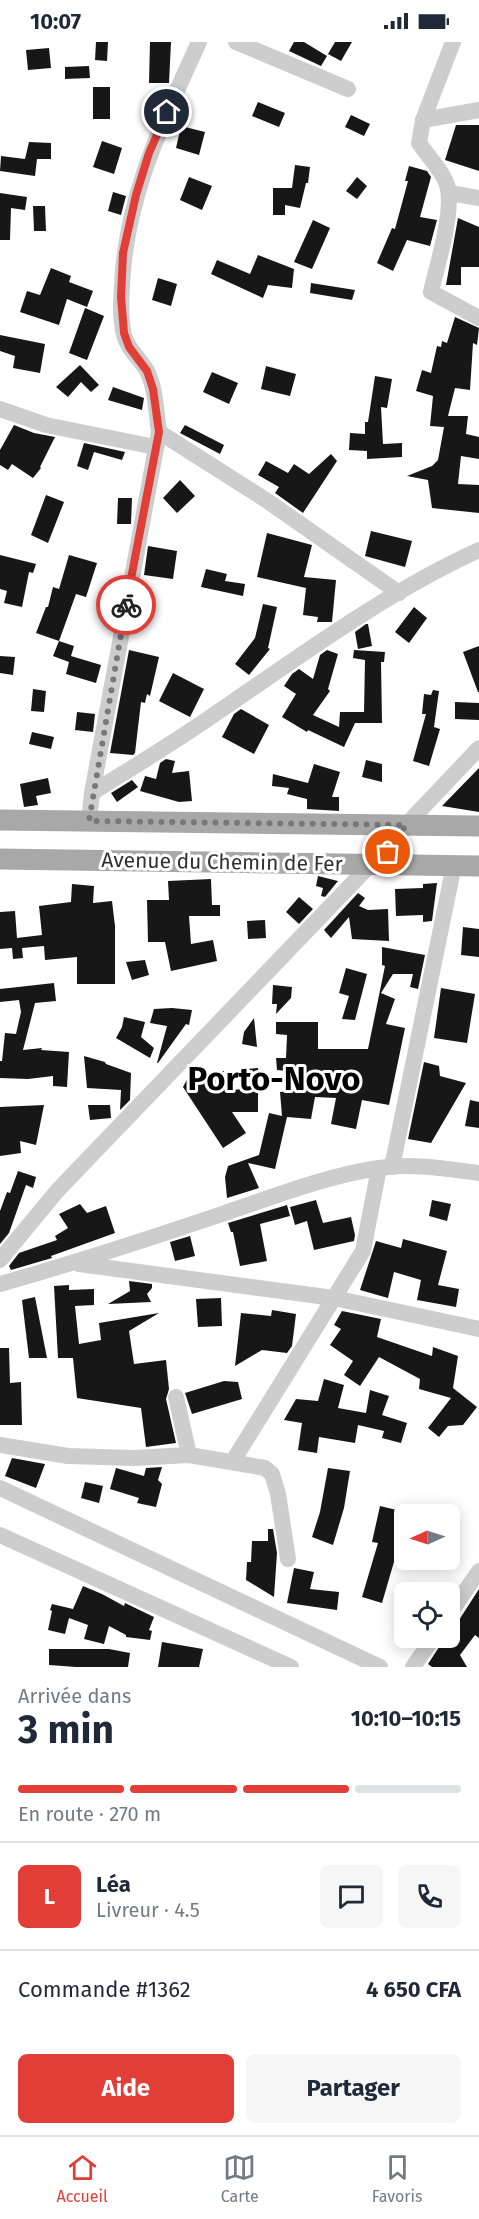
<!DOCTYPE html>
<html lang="fr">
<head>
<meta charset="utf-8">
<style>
  body { margin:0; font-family:"Fira Sans",sans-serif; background:#f6f6f7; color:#1f2937; height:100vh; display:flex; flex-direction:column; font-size:22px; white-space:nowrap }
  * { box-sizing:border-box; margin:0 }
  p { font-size:20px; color:#747a83 }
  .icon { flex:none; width:33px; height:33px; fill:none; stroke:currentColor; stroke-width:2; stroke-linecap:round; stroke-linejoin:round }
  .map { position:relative; height:1625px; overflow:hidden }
  .drawer { display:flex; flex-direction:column; background:#fff; flex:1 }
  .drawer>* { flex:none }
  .needle { width:39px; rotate:267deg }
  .tools { position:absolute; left:394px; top:1462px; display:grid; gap:12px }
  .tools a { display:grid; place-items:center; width:66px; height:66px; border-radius:9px; background:#fff; box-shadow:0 3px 15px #0003; font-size:30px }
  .pin { position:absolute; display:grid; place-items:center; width:51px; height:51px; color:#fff; margin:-26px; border:3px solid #fff; border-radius:50%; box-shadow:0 2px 6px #0007 }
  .courier { position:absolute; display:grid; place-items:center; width:60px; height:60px; margin:-30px; border:4px solid #e13e38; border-radius:50%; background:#fff; color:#222; box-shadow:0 2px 8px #0007 }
  .head em { font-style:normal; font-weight:700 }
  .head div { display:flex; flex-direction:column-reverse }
  .head { display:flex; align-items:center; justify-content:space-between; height:102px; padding:0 18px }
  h1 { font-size:39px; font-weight:700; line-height:45px }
  .bar { display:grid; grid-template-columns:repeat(4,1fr); gap:9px 6px; align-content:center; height:72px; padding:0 18px }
  .bar i { height:8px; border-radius:4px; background:#e0e1e3 }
  .bar .selected { background:#e13e38 }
  .bar p { grid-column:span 4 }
  .line { display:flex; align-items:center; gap:15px; padding:0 18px; border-top:2px solid #e0e1e3 }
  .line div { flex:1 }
  .round { display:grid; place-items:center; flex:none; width:63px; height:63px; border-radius:9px; background:#f6f6f7 }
  .cta { display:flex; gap:12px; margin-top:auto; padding:12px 18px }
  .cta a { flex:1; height:69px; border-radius:9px; background:#e13e38; color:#fff; font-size:24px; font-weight:700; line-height:69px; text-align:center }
  .cta a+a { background:#f6f6f7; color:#1f2937 }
  .status { display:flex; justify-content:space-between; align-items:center; height:42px; padding:0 30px; background:#fff; direction:ltr }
  .status svg { height:16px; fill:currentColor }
  .tab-bar { display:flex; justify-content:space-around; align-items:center; height:84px; border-top:2px solid #e0e1e3; background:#fff; font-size:16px; color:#747a83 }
  .tab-bar a { display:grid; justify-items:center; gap:3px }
  .tab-bar .selected { color:#e13e38 }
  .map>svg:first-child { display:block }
</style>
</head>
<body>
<div class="status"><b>10:07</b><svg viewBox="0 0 49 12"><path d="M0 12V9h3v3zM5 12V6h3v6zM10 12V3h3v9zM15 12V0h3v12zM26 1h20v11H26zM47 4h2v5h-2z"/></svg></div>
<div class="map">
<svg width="479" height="1625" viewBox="0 0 479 1625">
  <rect width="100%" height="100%" fill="#fff"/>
  <g fill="#171717">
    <polygon points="96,0 108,0 107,19 95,18"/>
    <polygon points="150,0 171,0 169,41 149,41"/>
    <polygon points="294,0 304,0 327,14 321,24 289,9"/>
    <polygon points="335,0 352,0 341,19 328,12"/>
    <polygon points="49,6 51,26 28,28 26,8"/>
    <polygon points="89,24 90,36 65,37 65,25"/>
    <rect x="93" y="45" width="17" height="32"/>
    <polygon points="258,60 285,71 279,85 252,74"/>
    <polygon points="351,73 370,82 364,94 345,85"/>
    <polygon points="456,83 479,83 479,129 445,118"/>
    <polygon points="181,84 205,90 199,113 176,106"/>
    <polygon points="102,99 122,106 114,132 93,125"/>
    <polygon points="29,100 51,101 51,117 37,117 35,134 0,129 1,114 25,117"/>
    <polygon points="295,123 310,125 308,141 306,141 300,166 285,163 285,173 273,173 273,146 292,146"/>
    <polygon points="409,124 427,129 431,135 420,175 437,178 430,204 407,198 393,229 377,221 392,186 395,187 408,139 405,139"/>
    <polygon points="189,135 212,144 202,168 180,158"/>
    <polygon points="357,135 367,144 357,157 346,149"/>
    <polygon points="113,150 126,154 121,173 108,169"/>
    <polygon points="0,151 27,155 25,168 11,166 10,198 0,198"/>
    <polygon points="33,164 45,164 46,189 34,189"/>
    <polygon points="458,176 479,185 479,225 461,225 461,243 446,243"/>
    <polygon points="313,178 330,186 312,227 294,220"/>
    <polygon points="258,213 294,227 292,246 268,243 263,256 211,232 217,218 250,232"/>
    <polygon points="51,226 71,234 69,240 93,249 87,265 67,257 59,283 20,270 27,249 40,253"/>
    <polygon points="158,236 177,242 171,264 152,258"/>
    <polygon points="311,241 355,248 352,258 310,251"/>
    <polygon points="85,266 104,274 87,318 69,311"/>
    <polygon points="455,275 479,286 477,303 473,301 470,348 455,346 448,374 468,374 466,392 479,395 479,417 461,414 458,442 479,443 479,471 432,466 428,438 407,434 432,424 438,418 444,385 430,384 433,354 416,349 422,328 431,331 437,304 441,305 442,299 447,301"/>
    <polygon points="0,293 45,302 40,331 13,326 15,314 0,309"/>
    <polygon points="80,323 99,343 91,350 81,340 68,355 56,345"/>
    <polygon points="266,324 296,332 290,354 261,347"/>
    <polygon points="212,330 238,341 229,362 203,350"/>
    <polygon points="375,334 392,337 387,366 381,365 383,402 402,401 402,415 367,417 367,409 349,408 350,391 365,392 365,380 368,380"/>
    <polygon points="113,345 144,356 142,368 108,358"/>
    <polygon points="14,383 34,391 55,395 40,425 41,426 33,436 12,422 8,428 0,423 0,408"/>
    <polygon points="185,383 224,403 220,412 180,391"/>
    <polygon points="84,401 125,410 122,418 94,410 88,428 77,424"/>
    <polygon points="331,412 337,419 303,471 275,451 279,445 258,433 266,419 288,431 294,422 309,432"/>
    <polygon points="180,438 195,454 177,471 163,456"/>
    <polygon points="46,453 64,460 48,501 31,493"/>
    <polygon points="118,456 132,456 131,482 117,482"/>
    <polygon points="371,489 412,499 405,525 365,514"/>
    <polygon points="267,491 312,503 304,535 336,538 332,580 317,580 318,575 303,573 306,546 257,535"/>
    <polygon points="148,504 177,509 173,537 144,533"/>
    <polygon points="0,513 36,522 33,531 29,530 22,565 4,561 7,549 0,547"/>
    <polygon points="69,513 97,521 86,555 76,552 59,599 36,591 46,565 48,565 53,545 59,547"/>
    <polygon points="206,527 227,532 225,539 245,542 243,554 201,545"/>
    <polygon points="263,562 277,565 268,606 270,607 249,633 235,622 255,596"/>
    <polygon points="414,565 427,576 409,601 395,590"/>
    <polygon points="366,582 368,582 372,604 358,607 355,590"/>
    <polygon points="59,599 74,604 71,614 101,623 96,641 66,632 69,620 53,614"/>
    <polygon points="479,604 479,650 478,650 463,610"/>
    <polygon points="129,608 159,615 150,654 147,652 145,661 141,660 135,711 133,713 110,711"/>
    <polygon points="327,608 338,612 328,647 330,649 313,673 339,685 340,670 364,670 365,618 353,616 354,608 385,610 384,620 381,620 382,681 355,681 344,705 308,688 307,690 282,675 296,652 284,644 292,632 299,627 313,637 320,613"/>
    <polygon points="0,614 15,615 13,633 0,631"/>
    <polygon points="173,631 204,647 190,675 159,659"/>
    <polygon points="33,647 46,649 44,670 31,669"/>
    <polygon points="433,648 439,649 434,685 440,687 429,724 413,719 426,672 422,672 424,652 431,653"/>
    <polygon points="455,660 479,661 479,678 455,677"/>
    <polygon points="241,667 269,683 254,712 222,695 234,672"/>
    <polygon points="77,670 95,672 93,690 75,688"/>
    <polygon points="32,690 54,695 51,707 29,702"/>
    <polygon points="166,717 175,719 172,731 189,729 192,759 179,760 140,749 145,734 156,737 160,721"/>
    <polygon points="366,718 382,722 382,740 362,735"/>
    <polygon points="314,722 340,730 332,755 339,755 339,769 307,767 307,757 287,752 289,746 272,744 273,732 308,741"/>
    <polygon points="479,726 479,770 442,764"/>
    <polygon points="48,736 51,751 36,754 38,763 24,765 20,742"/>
    <polygon points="132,738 138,745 117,760 111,751"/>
    <polygon points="318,834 338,839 325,855 321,854 323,846 316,844"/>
    <polygon points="211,837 212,863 220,863 220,874 189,874 191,902 213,898 217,919 171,929 165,900 148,900 147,858 169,858 168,839"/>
    <polygon points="437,841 432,879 423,880 423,873 396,874 395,847 423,846 423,842"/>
    <polygon points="72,842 94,844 93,861 112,859 115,884 115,942 77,942 77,915 45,918 44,904 22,906 23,916 13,917 12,906 0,907 0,870 15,869 17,896 42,893 39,864 71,860"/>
    <polygon points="358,851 365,856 359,864 368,868 388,867 389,899 352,897 349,875 331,896 324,888"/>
    <polygon points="299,855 313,867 299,882 286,870"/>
    <polygon points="265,878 266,896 248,897 247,879"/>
    <polygon points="463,885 479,887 479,915 461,913"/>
    <polygon points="382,905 425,913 418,947 410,945 413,932 393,932 381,951 395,957 386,982 405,986 389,1063 362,1058 356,1087 331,1082 336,1056 315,1055 311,1077 287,1075 275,1127 248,1121 259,1146 227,1156 225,1135 228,1124 259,1113 269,1071 282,1074 280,1050 291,1049 296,1030 277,1028 276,1016 286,1016 287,993 276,992 276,980 318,980 318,1007 368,1007 385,924 382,923"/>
    <polygon points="145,918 149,933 132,938 126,920"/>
    <polygon points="346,926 367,932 355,978 342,977 349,954 339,951"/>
    <polygon points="54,941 56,959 35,961 23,1008 42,1006 41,1008 69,1010 67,1045 53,1044 53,1034 28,1037 0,1036 0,1019 2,1019 5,991 16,992 21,970 19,958 0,960 0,947"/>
    <polygon points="273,943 292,945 291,956 276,972 277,962 272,962"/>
    <polygon points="441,946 475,952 467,1001 434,996"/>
    <polygon points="172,966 192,968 189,983 186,982 158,1021 157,1021 167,984 150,981 154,967"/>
    <polygon points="124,975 145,980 141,995 154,1006 150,1016 116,996 122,985"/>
    <polygon points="254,976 257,1005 242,1002 244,990"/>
    <polygon points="84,1014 105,1020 106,1022 131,1031 130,1058 120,1068 121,1048 87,1046"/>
    <polygon points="424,1020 439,1024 440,1034 466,1041 431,1101 408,1097"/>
    <polygon points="258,1026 260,1043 258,1043 258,1070 232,1070 246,1091 223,1106 183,1045 191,1030 224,1029 225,1048 247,1047 246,1027"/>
    <polygon points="470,1058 479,1060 479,1086 465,1084"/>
    <polygon points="44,1063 36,1103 20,1099 21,1111 0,1114 0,1065"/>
    <polygon points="88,1063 110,1063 111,1076 90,1078"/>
    <polygon points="18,1129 36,1135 33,1146 26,1143 9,1191 0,1202 0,1169 7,1150 10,1151"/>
    <polygon points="316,1158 323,1181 351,1175 355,1193 354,1199 314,1208 307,1179 295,1183 290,1165"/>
    <polygon points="432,1158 451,1162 447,1179 429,1174"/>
    <polygon points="80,1162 87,1171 106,1164 115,1191 51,1214 52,1216 11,1228 9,1224 19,1211 57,1198 55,1194 68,1186 59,1172"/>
    <polygon points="287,1163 290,1174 260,1182 267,1219 240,1224 233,1190 231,1190 228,1181"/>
    <polygon points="190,1194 195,1214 175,1219 170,1200"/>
    <polygon points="403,1197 447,1209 438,1243 459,1247 456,1265 417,1258 421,1238 394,1230 388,1256 360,1248 376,1199 401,1206"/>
    <polygon points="129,1239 152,1242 152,1246 147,1252 151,1260 108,1262 130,1249"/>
    <polygon points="69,1243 69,1248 94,1247 94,1263 75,1264 79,1302 101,1298 99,1281 159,1271 129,1289 134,1322 166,1318 169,1347 166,1357 176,1401 146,1405 141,1366 77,1356 73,1316 58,1316 54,1244"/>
    <polygon points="35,1255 47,1316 29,1316 22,1258"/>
    <polygon points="221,1256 222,1284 198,1285 196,1257"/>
    <polygon points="272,1268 296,1272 292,1304 287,1311 262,1308 235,1324 241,1271 271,1274"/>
    <polygon points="342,1269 381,1277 377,1295 432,1314 433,1305 458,1314 453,1346 477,1365 463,1383 448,1384 439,1395 428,1386 451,1356 419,1347 420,1337 379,1315 360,1344 344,1333 353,1319 330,1303 341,1287 334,1283"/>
    <polygon points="0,1306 9,1306 10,1341 21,1340 22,1383 0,1383"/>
    <polygon points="324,1337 344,1343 338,1366 366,1371 370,1348 389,1354 382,1373 407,1381 401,1401 382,1396 384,1389 358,1383 355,1401 319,1395 317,1411 298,1408 302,1381 284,1378 296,1357 318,1359"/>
    <polygon points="224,1339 238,1340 242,1357 192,1372 185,1351"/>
    <polygon points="12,1416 45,1422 36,1446 5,1434"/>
    <polygon points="162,1425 158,1438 162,1442 156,1465 137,1461 139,1456 110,1447 116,1426 144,1434 146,1426"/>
    <polygon points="328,1426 350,1429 344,1466 333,1503 312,1495 320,1470"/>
    <polygon points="85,1440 103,1444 99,1461 81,1456"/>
    <polygon points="380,1464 405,1470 405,1508 398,1506 382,1561 362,1555 378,1501 372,1500"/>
    <polygon points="268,1487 273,1487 277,1511 274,1555 246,1538 247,1520 251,1520 252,1499 268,1499"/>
    <polygon points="294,1526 314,1530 310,1547 339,1550 337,1568 287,1561"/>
    <polygon points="83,1544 102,1552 124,1564 125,1561 154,1575 149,1588 152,1589 150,1598 126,1595 126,1593 109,1584 104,1602 84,1597 88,1583 69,1576 65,1592 48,1588 52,1569 50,1568 52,1562 73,1567"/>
    <polygon points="479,1547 479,1596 475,1593 460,1613 467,1625 432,1625 428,1622 443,1599 450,1605 450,1592"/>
    <polygon points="162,1600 203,1607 199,1625 158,1625"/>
    <polygon points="49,1607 109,1607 130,1611 128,1625 76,1625 49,1623"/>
  </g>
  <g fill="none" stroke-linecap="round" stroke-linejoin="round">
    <g stroke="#cdcdcd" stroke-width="16">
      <polyline points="236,0 348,47"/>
      <path d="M453 0 423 78 419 101C427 113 440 126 446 140 456 165 437 223 431 250L479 276"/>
      <polyline points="423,78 479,68"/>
      <polyline points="450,151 479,156"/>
      <polyline points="0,367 46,383 155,405"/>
      <polyline points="159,390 266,458 399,551"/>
      <path d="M92 751 159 390C156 370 156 345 146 327 139 316 127 306 124 293 120 277 121 259 122 243 126 154 163 79 199 0"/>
      <path d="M89 779 92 751C133 725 175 700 215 672 300 614 385 551 479 508"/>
      <polyline points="392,1125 454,823"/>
      <polyline points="0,1218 57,1149 371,822 388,810 406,783 479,706"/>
      <polyline points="79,1222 334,1256 479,1287"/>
      <path d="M0 1242C75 1221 148 1197 222 1172 273 1155 325 1134 379 1126 412 1121 446 1127 479 1131"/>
      <polyline points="176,1355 189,1413"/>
      <polyline points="0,1403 68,1414 134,1416 189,1413 265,1426 272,1432 278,1452 288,1517"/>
      <polyline points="233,1419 363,1209 379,1126"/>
      <polyline points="0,1446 380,1625"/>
      <polyline points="0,1493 291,1625"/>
      <polyline points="450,1571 479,1529"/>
      <polyline points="413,1625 433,1596"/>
    </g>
    <g stroke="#a8a8a8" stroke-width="21">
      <polyline points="0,778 479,784"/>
      <polyline points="0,817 479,824"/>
    </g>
  </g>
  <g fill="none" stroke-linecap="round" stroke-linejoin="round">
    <polyline stroke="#787878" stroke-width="6" stroke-dasharray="0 10.8" points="126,563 89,779 406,783 388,810"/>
    <polyline stroke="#e13e38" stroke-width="8" points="126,563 159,390 153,347 147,329 129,305 124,291 121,255 123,211 136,153 149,111 167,70"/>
  </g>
  <g text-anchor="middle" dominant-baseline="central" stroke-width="6" stroke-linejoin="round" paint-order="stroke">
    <g font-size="21" fill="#303030" stroke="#fff">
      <text transform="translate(222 820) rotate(1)">Avenue du Chemin de Fer</text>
    </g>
    <g font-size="33" font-weight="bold" fill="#000" stroke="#fff">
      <text x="274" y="1037">Porto-Novo</text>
    </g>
  </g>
</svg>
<div class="tools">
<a><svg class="needle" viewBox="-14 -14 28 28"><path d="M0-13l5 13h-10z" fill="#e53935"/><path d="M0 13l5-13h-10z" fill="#747a83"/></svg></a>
<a><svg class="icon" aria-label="locate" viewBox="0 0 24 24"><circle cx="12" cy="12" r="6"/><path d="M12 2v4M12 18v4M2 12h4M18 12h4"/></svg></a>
</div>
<div class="pin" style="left:388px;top:810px;background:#ea580c"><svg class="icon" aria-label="bag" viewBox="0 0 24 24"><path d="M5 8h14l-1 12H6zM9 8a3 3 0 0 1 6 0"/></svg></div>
<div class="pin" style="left:167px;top:70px;background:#1f2937"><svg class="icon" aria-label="home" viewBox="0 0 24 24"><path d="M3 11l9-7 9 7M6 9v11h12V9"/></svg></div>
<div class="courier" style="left:126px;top:563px"><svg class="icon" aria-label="bike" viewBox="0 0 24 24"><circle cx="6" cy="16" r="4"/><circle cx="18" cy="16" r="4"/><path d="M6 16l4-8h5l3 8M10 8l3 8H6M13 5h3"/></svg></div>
</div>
<section class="drawer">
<div class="head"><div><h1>3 min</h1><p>Arrivée dans</p></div><em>10:10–10:15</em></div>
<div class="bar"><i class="selected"></i><i class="selected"></i><i class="selected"></i><i></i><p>En route · 270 m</p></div>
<div class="line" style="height:108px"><b class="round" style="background:#e13e38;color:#fff">L</b><div><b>Léa</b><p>Livreur · 4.5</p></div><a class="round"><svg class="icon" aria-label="chat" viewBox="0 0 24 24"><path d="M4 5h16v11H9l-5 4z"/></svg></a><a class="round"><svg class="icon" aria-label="phone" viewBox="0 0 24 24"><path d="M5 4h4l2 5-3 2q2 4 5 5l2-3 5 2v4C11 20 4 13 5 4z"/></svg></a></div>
<div class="line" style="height:78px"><div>Commande #1362</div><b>4 650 CFA</b></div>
<div class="cta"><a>Aide</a><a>Partager</a></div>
</section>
<nav class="tab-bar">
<a class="selected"><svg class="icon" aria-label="home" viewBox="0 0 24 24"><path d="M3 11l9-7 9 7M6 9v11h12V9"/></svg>Accueil</a>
<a><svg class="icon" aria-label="map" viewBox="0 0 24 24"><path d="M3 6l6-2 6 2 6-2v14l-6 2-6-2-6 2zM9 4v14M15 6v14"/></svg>Carte</a>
<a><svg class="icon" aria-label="saved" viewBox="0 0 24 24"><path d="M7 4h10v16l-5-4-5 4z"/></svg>Favoris</a>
</nav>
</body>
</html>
